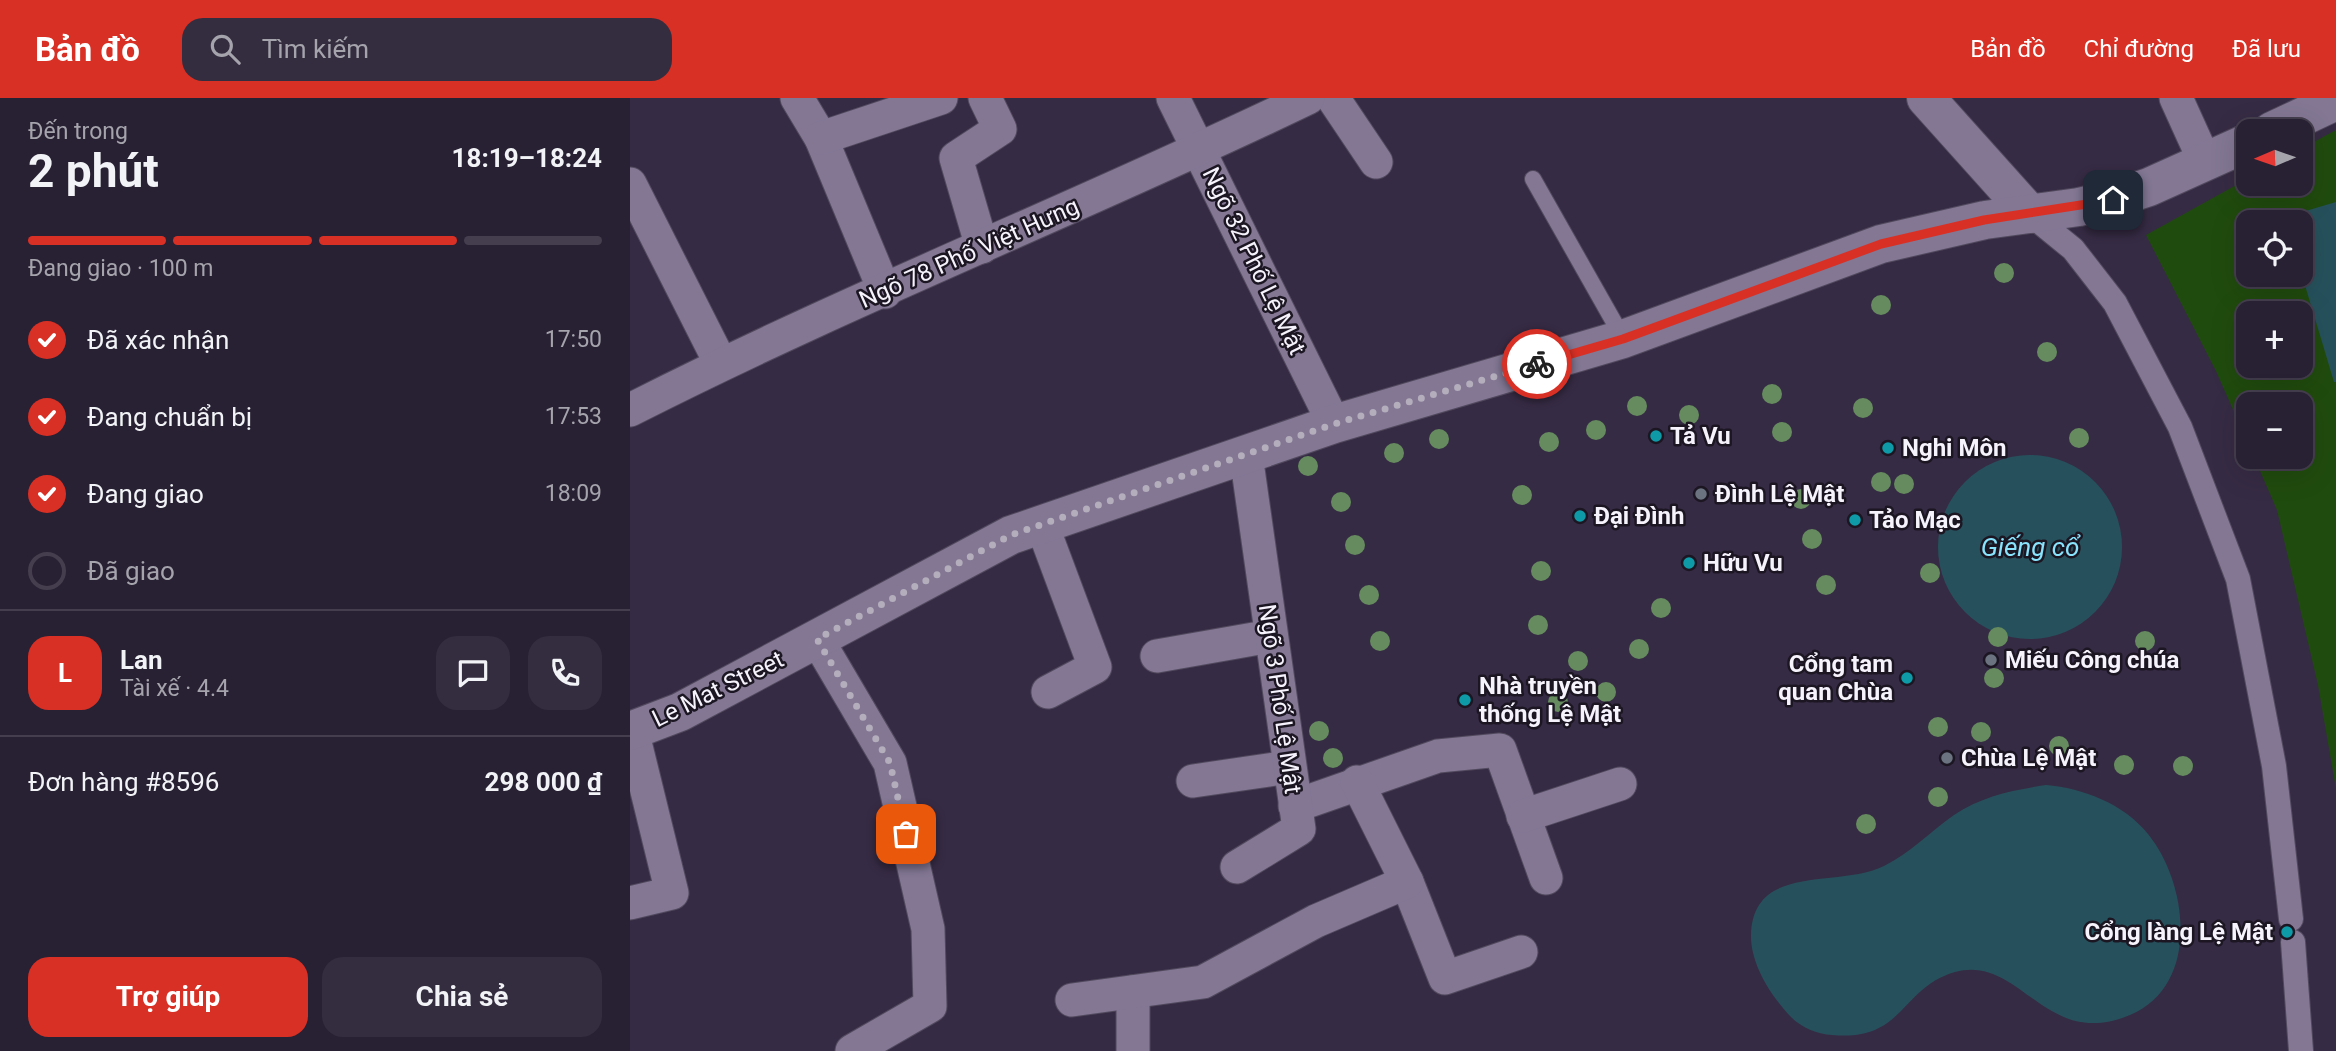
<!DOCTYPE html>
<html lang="vi">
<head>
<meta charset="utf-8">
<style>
  body { margin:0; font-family:Roboto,sans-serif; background:#342d3f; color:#f1f3f6; height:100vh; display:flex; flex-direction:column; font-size:26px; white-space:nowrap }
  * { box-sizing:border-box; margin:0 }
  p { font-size:23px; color:#a5a3ac }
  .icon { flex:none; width:38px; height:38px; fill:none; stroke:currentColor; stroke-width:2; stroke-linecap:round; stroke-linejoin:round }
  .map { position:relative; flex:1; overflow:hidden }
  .panel { display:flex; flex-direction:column; background:#282033; width:630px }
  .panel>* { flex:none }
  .needle { width:46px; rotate:268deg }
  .tools { position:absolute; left:1606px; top:21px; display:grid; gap:14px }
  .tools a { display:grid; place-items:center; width:77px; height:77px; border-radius:14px; background:#282033; box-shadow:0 7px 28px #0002,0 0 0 2px #443e4e; font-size:35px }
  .pin { position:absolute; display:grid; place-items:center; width:60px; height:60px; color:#fff; margin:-30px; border-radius:14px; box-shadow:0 4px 10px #0006 }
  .courier { position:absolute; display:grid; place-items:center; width:70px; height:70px; margin:-35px; border:5px solid #d93025; border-radius:50%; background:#fff; color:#222; box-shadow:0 2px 9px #0007 }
  .head em { font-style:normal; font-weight:700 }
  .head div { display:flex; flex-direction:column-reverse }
  .head { display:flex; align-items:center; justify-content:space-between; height:119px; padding:0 28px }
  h1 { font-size:46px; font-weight:700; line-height:52px }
  .bar { display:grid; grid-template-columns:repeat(4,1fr); gap:10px 7px; align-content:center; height:84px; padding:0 28px }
  .bar i { height:9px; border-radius:5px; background:#443e4e }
  .bar .active { background:#d93025 }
  .bar p { grid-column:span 4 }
  .line { display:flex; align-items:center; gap:18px; padding:0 28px; border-top:2px solid #443e4e }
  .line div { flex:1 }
  .round { display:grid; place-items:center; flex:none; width:74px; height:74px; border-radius:21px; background:#342d3f }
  ol { padding:0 28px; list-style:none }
  li { display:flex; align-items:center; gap:21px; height:77px }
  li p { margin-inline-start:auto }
  li .icon { padding:7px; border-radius:50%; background:#d93025; color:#fff; stroke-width:4 }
  li:last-child { color:#a5a3ac }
  li i { width:38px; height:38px; border:4px solid #443e4e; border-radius:50% }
  .cta { display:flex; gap:14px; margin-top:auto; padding:14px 28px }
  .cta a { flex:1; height:80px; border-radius:21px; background:#d93025; color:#fff; font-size:28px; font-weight:700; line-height:80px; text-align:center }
  .cta a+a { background:#342d3f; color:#f1f3f6 }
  header { display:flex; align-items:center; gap:42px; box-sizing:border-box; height:98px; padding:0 35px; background:#d93025; color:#fff }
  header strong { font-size:33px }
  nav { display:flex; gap:38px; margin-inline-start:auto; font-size:24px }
  .search { width:490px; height:63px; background:#342d3f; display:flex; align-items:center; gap:18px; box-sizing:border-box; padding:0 24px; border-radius:21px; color:#a5a3ac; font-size:26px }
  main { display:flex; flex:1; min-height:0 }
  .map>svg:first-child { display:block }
</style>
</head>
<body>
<header>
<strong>Bản đồ</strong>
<div class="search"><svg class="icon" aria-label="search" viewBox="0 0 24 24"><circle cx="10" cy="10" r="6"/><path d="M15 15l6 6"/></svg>Tìm kiếm</div>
<nav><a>Bản đồ</a><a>Chỉ đường</a><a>Đã lưu</a></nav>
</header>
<main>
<section class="panel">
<div class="head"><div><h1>2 phút</h1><p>Đến trong</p></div><em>18:19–18:24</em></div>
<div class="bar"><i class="active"></i><i class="active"></i><i class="active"></i><i></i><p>Đang giao · 100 m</p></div>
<ol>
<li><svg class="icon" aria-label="check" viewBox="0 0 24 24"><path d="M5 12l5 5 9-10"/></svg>Đã xác nhận<p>17:50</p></li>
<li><svg class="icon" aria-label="check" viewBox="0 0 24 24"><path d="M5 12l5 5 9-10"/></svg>Đang chuẩn bị<p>17:53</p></li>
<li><svg class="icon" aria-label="check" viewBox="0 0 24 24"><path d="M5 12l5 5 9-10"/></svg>Đang giao<p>18:09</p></li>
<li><i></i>Đã giao</li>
</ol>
<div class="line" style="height:126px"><b class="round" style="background:#d93025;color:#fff">L</b><div><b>Lan</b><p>Tài xế · 4.4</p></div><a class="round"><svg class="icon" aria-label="chat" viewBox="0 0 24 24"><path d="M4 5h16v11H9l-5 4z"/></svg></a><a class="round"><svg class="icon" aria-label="phone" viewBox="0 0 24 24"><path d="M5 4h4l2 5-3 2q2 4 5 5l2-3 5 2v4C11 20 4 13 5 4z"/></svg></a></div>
<div class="line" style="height:91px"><div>Đơn hàng #8596</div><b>298 000 ₫</b></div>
<div class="cta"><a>Trợ giúp</a><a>Chia sẻ</a></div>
</section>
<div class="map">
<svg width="1706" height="953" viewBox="0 0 1706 953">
  <rect width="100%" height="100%" fill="#362b44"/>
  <path fill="#204b0e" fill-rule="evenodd" d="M1706 32V691L1688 587 1647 412 1624 359H1671V306H1619V348L1586 273 1516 137 1619 80V86H1671V51ZM1619 124H1671V177H1619ZM1619 215H1671V268H1619Z"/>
  <g fill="#26515c">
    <polygon points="1706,104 1706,284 1704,284 1671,174 1671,124 1657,124 1655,119"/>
    <circle cx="1400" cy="449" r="92"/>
    <path d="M1416 687C1453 690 1494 706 1518 736 1558 785 1571 887 1500 917 1414 953 1391 856 1325 874 1270 890 1274 944 1202 937 1187 936 1172 930 1161 919 1141 898 1121 867 1121 838 1122 764 1207 791 1254 768 1280 755 1300 734 1324 717 1352 698 1383 692 1416 687Z"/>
  </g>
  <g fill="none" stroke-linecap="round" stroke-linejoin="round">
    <g stroke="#51495d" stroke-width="18">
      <polyline id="service" points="903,81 993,240"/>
    </g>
    <g stroke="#51495d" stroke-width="26">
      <g id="pedestrian">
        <polyline points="1400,116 1443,151 1485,205 1550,329 1608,481 1644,668 1661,821"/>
        <polyline points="1663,844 1671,953"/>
      </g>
    </g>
    <g stroke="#51495d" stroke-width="35">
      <g id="minor">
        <polyline points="167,0 191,40 255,194"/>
        <polyline points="543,0 704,326"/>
        <polyline points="703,0 746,64"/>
        <polyline points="1546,0 1575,64"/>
        <polyline points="191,40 311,0"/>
        <polyline points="0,86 91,266"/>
        <polyline points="352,149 326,60 370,31 355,0"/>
        <path d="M0 312C222 199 454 108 678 0"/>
        <polyline points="412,427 465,569 418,594"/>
        <polyline points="187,541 260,665 298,831 300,908 222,953"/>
        <polyline points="527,558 641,538"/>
        <polyline points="563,683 659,669"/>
        <polyline points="665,708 808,658 870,652 916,780"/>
        <polyline points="893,718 990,686"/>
        <polyline points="607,769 669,731 616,357"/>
        <polyline points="777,784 815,880 891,854"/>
        <polyline points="0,805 42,795 2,632"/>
        <polyline points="503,894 503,953"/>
        <polyline points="442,902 573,884 686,823 777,784 727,684"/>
      </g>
    </g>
    <g stroke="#51495d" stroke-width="40">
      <g id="tertiary">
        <polyline points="1296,0 1400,116"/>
        <polyline points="1642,33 1706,3"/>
        <polyline points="0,633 50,614 381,437 704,326 993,241 1251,146 1355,122 1449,109 1483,101 1519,89 1619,44"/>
      </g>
    </g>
    <use href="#service" stroke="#837794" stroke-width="16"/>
    <use href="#pedestrian" stroke="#837794" stroke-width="24"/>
    <use href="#minor" stroke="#837794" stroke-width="33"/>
    <use href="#tertiary" stroke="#837794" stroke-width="38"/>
  </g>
  <g fill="#658b5e">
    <circle cx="1374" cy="175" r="10"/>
    <circle cx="1251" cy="207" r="10"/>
    <circle cx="1417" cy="254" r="10"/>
    <circle cx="1142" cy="296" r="10"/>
    <circle cx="1007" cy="308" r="10"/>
    <circle cx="1233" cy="310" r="10"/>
    <circle cx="1059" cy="317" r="10"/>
    <circle cx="966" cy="332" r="10"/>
    <circle cx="1152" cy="334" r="10"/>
    <circle cx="1449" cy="340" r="10"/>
    <circle cx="809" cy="341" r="10"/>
    <circle cx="919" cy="344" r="10"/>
    <circle cx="764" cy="355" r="10"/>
    <circle cx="678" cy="368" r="10"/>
    <circle cx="1251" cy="384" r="10"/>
    <circle cx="1274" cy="386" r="10"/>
    <circle cx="892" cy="397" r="10"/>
    <circle cx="1171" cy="401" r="10"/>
    <circle cx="711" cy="404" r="10"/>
    <circle cx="1182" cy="441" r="10"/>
    <circle cx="725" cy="447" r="10"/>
    <circle cx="1096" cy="463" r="10"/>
    <circle cx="911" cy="473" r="10"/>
    <circle cx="1300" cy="475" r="10"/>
    <circle cx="1196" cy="487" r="10"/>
    <circle cx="739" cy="497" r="10"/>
    <circle cx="1031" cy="510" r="10"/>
    <circle cx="908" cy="527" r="10"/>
    <circle cx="1368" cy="539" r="10"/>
    <circle cx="750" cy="543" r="10"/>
    <circle cx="1515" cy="543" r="10"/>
    <circle cx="1009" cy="551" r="10"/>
    <circle cx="1395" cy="561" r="10"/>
    <circle cx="948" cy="563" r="10"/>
    <circle cx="1364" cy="580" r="10"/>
    <circle cx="976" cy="594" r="10"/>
    <circle cx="928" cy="604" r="10"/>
    <circle cx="1308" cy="629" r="10"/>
    <circle cx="689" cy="633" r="10"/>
    <circle cx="1351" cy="634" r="10"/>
    <circle cx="1429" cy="648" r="10"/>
    <circle cx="703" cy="660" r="10"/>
    <circle cx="1494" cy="667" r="10"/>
    <circle cx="1553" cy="668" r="10"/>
    <circle cx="1308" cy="699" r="10"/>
    <circle cx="1236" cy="726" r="10"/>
  </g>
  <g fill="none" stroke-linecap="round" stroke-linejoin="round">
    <polyline stroke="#b3adbc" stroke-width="7" stroke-dasharray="0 12.6" points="276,736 260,665 187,541 381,437 704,326 907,266"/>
    <polyline stroke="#d93025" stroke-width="9" points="907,266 993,241 1251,146 1354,122 1483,102"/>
  </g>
  <g fill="#0f9aa8" stroke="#1b1622" stroke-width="2.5">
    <circle cx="1026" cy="338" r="7"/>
    <circle cx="1258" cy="350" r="7"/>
    <circle cx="950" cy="418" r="7"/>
    <circle cx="1225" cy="422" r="7"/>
    <circle cx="1059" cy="465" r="7"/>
    <circle cx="1277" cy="580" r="7"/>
    <circle cx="835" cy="602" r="7"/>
    <circle cx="1657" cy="834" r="7"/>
  </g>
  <g fill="#6b7280" stroke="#1b1622" stroke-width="2.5">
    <circle cx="1071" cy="396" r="7"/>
    <circle cx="1361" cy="562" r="7"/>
    <circle cx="1317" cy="660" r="7"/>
  </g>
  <g text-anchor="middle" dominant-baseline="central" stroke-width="5" stroke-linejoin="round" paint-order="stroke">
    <g font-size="24" fill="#f7f3fd" stroke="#1b1622">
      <text transform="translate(339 155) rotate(-24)">Ngõ 78 Phố Việt Hưng</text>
      <text transform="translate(624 163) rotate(64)">Ngõ 32 Phố Lệ Mật</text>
      <text transform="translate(88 591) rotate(-26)">Le Mat Street</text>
      <text transform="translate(650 601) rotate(82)">Ngõ 3 Phố Lệ Mật</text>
    </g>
    <g font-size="24" font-weight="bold" fill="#f7f3fd" stroke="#1b1622" text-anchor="start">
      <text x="1040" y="338">Tả Vu</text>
      <text x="1272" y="350">Nghi Môn</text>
      <text x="1085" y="396">Đình Lệ Mật</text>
      <text x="964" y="418">Đại Đình</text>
      <text x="1239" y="422">Tảo Mạc</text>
      <text x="1073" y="465">Hữu Vu</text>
      <text x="1375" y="562">Miếu Công chúa</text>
      <text x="1263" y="566" text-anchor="end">Cổng tam<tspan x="1263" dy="28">quan Chùa</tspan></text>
      <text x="849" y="588">Nhà truyền<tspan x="849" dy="28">thống Lệ Mật</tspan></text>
      <text x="1331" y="660">Chùa Lệ Mật</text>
      <text x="1643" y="834" text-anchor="end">Cổng làng Lệ Mật</text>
    </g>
    <g font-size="26" font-style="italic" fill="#88e3fc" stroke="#1b1622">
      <text x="1400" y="449">Giếng cổ</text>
    </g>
  </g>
</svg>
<div class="tools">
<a><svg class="needle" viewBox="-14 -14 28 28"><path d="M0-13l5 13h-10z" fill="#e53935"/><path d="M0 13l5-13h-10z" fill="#a5a3ac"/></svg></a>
<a><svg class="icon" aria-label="locate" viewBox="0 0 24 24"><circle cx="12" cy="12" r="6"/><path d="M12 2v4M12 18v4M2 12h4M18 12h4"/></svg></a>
<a>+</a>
<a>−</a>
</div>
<div class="pin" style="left:276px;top:736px;background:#ea580c"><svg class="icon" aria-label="bag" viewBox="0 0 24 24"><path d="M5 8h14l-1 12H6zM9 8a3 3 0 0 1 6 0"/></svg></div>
<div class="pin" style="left:1483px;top:102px;background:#1f2937"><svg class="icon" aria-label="home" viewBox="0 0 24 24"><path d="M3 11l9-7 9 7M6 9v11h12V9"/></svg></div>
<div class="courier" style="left:907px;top:266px"><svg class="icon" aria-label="bike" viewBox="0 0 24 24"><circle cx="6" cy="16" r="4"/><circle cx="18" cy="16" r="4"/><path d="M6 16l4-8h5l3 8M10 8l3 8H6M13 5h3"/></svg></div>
</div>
</main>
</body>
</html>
